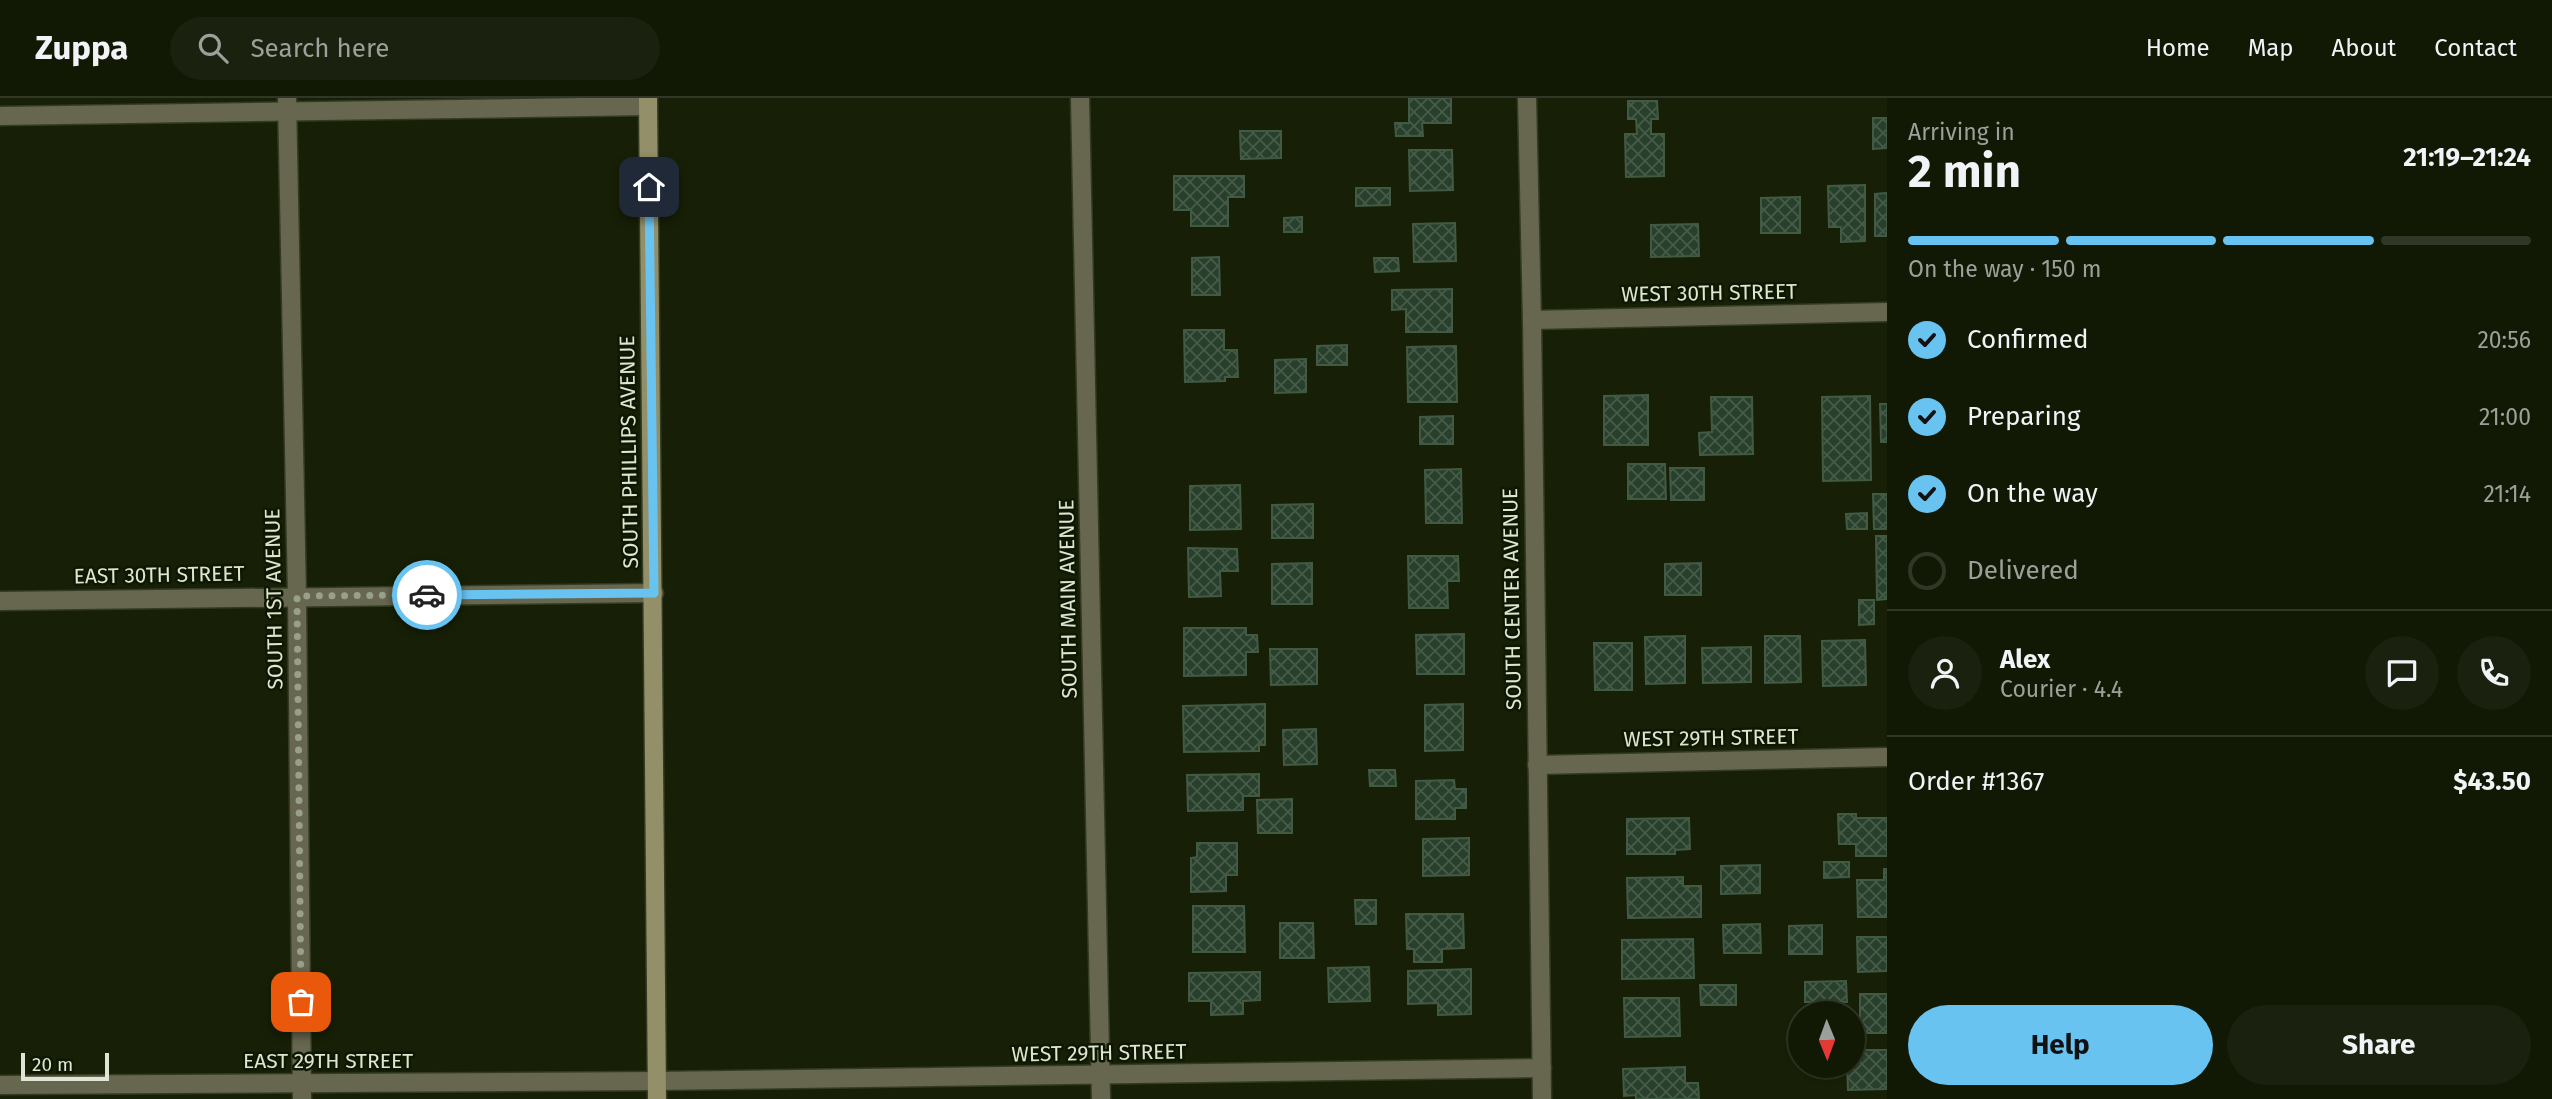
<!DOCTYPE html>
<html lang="en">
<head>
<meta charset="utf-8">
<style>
  body { margin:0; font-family:"Fira Sans",sans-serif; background:#1a210e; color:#f1f3f6; height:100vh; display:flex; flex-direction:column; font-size:26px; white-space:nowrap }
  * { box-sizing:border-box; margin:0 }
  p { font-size:23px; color:#9ca09a }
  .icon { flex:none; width:38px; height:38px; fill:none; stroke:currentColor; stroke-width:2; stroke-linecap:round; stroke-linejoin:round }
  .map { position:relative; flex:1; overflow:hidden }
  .drawer { display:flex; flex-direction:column; background:#111804; width:665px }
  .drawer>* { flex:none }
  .needle { width:46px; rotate:179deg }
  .fabs { position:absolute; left:1788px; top:903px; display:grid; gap:14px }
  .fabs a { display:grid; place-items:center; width:77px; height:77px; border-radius:50%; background:#111804; box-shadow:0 2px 5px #0004,0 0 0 2px #303726; font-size:35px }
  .scale { position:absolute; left:21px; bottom:18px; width:88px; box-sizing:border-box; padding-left:7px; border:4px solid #dee5d4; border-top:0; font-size:19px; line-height:24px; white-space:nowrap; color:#dee5d4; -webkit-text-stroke:5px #0e1700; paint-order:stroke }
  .pin { position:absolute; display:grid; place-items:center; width:60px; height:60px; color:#fff; margin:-30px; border-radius:14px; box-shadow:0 4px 10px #0006 }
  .courier { position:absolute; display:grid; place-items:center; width:70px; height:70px; margin:-35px; border:5px solid #69c3f1; border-radius:50%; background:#fff; color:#222; box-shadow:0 2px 9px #0007 }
  .summary em { font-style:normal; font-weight:700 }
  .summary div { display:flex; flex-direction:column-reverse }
  .summary { display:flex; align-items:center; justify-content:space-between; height:119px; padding:0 21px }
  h1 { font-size:46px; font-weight:700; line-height:52px }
  .bar { display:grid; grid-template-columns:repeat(4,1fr); gap:10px 7px; align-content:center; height:84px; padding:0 21px }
  .bar i { height:9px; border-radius:5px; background:#303726 }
  .bar .active { background:#69c3f1 }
  .bar p { grid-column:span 4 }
  .line { display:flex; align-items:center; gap:18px; padding:0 21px; border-top:2px solid #303726 }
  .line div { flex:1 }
  .round { display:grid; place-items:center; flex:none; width:74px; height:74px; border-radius:37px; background:#1a210e }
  ol { padding:0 21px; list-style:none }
  li { display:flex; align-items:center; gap:21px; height:77px }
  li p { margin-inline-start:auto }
  li .icon { padding:7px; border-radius:50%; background:#69c3f1; color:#111; stroke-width:4 }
  li:last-child { color:#9ca09a }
  li i { width:38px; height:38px; border:4px solid #303726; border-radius:50% }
  .action { display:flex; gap:14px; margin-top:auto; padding:14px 21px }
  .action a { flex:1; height:80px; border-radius:42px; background:#69c3f1; color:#111; font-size:28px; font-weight:700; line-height:80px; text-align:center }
  .action a+a { background:#1a210e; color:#f1f3f6 }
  header { display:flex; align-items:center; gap:42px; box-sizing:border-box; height:98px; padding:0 35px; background:#111804; border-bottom:2px solid #303726 }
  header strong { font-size:33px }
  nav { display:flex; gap:38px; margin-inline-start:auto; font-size:24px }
  .search { width:490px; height:63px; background:#1a210e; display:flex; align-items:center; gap:18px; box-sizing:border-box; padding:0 24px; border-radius:38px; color:#9ca09a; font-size:26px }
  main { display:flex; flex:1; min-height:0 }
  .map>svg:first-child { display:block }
</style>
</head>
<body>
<header>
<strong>Zuppa</strong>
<div class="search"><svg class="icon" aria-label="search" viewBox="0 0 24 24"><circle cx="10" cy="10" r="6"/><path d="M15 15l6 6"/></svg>Search here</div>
<nav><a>Home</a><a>Map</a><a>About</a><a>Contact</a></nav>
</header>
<main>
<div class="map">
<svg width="1887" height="1001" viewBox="0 0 1887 1001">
  <defs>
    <pattern id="building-cross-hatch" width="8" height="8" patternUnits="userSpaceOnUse" patternTransform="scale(1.75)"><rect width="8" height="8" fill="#28402b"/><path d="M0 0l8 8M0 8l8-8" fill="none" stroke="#475b49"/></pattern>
  </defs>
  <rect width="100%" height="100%" fill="#172006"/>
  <g fill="url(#building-cross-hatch)" stroke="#415a44" stroke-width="2">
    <polygon points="1409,0 1451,0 1451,25 1422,25 1423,38 1396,38 1395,25 1409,25"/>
    <polygon points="1628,3 1657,3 1658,21 1651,21 1651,36 1664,36 1664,78 1626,79 1625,36 1637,36 1636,21 1628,21"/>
    <polygon points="1873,20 1887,20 1887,50 1873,51"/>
    <polygon points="1240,33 1281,33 1281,60 1241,61"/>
    <polygon points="1409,52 1452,52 1453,92 1410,93"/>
    <polygon points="1174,78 1244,78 1244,99 1228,99 1228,128 1191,128 1191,112 1174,112"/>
    <polygon points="1865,87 1865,143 1841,144 1841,129 1829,129 1828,88"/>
    <polygon points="1356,90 1390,90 1390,107 1356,108"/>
    <polygon points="1887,95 1887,138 1875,138 1875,96"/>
    <polygon points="1800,99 1800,135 1761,135 1761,100"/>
    <polygon points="1302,119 1302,134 1284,134 1284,120"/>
    <polygon points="1455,125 1456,163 1414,164 1413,126"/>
    <polygon points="1698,126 1699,158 1651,159 1651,127"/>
    <polygon points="1219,159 1220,197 1192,197 1192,160"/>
    <polygon points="1374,160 1398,160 1399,173 1375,174"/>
    <polygon points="1452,191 1452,234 1406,234 1406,211 1392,212 1392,192"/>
    <polygon points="1184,232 1224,232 1224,252 1237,252 1238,279 1225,279 1225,283 1185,284"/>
    <polygon points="1347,247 1347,267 1317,267 1317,248"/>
    <polygon points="1456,248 1457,304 1408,304 1407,249"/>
    <polygon points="1306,261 1306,294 1275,295 1275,262"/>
    <polygon points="1648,297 1648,347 1604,347 1604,298"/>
    <polygon points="1870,298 1871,382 1823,383 1822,299"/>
    <polygon points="1711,299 1752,299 1753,356 1700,357 1699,335 1712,334"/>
    <polygon points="1880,306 1887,306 1887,344 1881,344"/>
    <polygon points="1453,318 1453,346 1420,346 1420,319"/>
    <polygon points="1628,366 1665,366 1666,401 1628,401"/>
    <polygon points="1670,370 1704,370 1704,402 1671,402"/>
    <polygon points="1461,371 1462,425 1426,425 1425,372"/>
    <polygon points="1240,387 1241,431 1190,432 1190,388"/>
    <polygon points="1873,396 1887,396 1887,431 1874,431"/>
    <polygon points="1313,406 1313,440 1272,440 1272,407"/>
    <polygon points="1867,415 1867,431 1847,431 1846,416"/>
    <polygon points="1876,438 1887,438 1887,501 1877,502"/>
    <polygon points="1188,450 1237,451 1238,473 1220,473 1221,498 1189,499"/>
    <polygon points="1408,458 1458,458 1459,483 1447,483 1448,510 1409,510"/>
    <polygon points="1312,465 1312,506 1272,506 1272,466"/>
    <polygon points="1701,465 1701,497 1665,497 1665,466"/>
    <polygon points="1859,502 1874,502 1874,526 1859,527"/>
    <polygon points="1184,530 1246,530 1246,537 1257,537 1258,554 1246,554 1246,577 1184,578"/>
    <polygon points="1464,536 1464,576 1417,576 1416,537"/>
    <polygon points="1685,538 1685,585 1646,586 1645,539"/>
    <polygon points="1765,538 1800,538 1801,584 1765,585"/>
    <polygon points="1865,542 1866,587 1823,588 1822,543"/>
    <polygon points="1594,545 1632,545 1632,592 1595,592"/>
    <polygon points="1751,549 1751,584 1703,585 1702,550"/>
    <polygon points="1270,551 1317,551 1317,586 1271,587"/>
    <polygon points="1265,606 1265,647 1259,647 1259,653 1184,654 1183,608"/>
    <polygon points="1463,606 1463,652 1425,653 1425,607"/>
    <polygon points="1316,631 1317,666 1284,667 1283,632"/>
    <polygon points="1369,672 1395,672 1396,688 1370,688"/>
    <polygon points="1259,676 1259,698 1243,698 1243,712 1188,713 1187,677"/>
    <polygon points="1454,682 1455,691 1466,691 1466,710 1455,710 1455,721 1416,721 1416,683"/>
    <polygon points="1292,701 1292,735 1258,735 1257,702"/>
    <polygon points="1838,716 1856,716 1856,720 1887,720 1887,758 1856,758 1856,746 1839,746"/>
    <polygon points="1689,720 1690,751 1675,752 1675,756 1627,756 1627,721"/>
    <polygon points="1469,740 1469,777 1423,778 1423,741"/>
    <polygon points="1197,745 1237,745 1237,777 1226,777 1226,793 1191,794 1191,760 1197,759"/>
    <polygon points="1824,764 1849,764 1849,779 1824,780"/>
    <polygon points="1760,767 1760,795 1721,796 1721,768"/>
    <polygon points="1884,771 1887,771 1887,819 1858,819 1857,782 1884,782"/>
    <polygon points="1683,779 1683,788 1701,788 1701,819 1628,820 1627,780"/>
    <polygon points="1355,802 1376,802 1376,826 1356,826"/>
    <polygon points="1193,808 1244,808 1245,854 1193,854"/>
    <polygon points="1406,816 1463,816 1464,850 1442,851 1442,864 1414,864 1414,851 1407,851"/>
    <polygon points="1280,825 1313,825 1314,860 1280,860"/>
    <polygon points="1760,826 1761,855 1724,855 1723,827"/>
    <polygon points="1822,827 1822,856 1789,856 1789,828"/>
    <polygon points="1857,839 1887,839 1887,873 1858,874"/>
    <polygon points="1693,841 1694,880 1622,881 1622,842"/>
    <polygon points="1369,869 1370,903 1329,904 1328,870"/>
    <polygon points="1471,871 1471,916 1438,917 1438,905 1408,906 1408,873"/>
    <polygon points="1260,874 1260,902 1243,903 1243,916 1211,917 1211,903 1189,903 1189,875"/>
    <polygon points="1846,883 1847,904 1805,904 1805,884"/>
    <polygon points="1700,887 1736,887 1736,907 1701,907"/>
    <rect x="1860" y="896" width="27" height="39"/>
    <polygon points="1624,900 1679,900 1680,938 1625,939"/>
    <polygon points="1853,952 1887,952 1887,991 1848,992 1847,968 1853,968"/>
    <polygon points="1685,969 1685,985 1698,985 1699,1001 1636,1001 1636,997 1624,998 1623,971"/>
  </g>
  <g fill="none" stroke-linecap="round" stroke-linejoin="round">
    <g stroke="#333c23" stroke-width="21">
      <g id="street">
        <polyline points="287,0 297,498 302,1001"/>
        <polyline points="1080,0 1101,1001"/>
        <polyline points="1527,0 1532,222 1542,1001"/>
        <polyline points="0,18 648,8"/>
        <polyline points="1532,222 1887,214"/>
        <polyline points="0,503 654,495"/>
        <polyline points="1537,667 1887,659"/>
        <polyline points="0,987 656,983 1542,970"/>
      </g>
    </g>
    <g stroke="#333c23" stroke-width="21">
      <polyline id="secondary" points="648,0 657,1001"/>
    </g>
    <use href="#street" stroke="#67664e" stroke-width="18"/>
    <use href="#secondary" stroke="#939069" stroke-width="18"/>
  </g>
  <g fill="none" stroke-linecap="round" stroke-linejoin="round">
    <polyline stroke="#98a08c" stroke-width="7" stroke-dasharray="0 12.6" points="301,904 297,498 427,497"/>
    <polyline stroke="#69c3f1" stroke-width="9" points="427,497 654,495 649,89"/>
  </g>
  <g text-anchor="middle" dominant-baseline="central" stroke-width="5" stroke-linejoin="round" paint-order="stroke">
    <g font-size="21" fill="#dee5d4" stroke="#0e1700">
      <text transform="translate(1709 195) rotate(-1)">WEST 30TH STREET</text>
      <text transform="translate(629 354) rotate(-91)">SOUTH PHILLIPS AVENUE</text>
      <text transform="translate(159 477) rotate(-1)">EAST 30TH STREET</text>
      <text transform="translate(274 501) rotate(-91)">SOUTH 1ST AVENUE</text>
      <text transform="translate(1068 501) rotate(-91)">SOUTH MAIN AVENUE</text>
      <text transform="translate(1512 501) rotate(-91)">SOUTH CENTER AVENUE</text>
      <text transform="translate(1711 640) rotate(-1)">WEST 29TH STREET</text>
      <text transform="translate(1099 955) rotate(-1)">WEST 29TH STREET</text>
      <text x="328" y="963">EAST 29TH STREET</text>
    </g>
  </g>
</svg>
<div class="fabs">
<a><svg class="needle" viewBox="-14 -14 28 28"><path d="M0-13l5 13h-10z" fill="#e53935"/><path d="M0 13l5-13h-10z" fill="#9ca09a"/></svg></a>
</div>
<div class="scale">20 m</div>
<div class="pin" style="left:301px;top:904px;background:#ea580c"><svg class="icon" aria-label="bag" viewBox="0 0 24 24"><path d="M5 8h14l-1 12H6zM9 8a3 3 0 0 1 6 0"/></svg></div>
<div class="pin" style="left:649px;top:89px;background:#1f2937"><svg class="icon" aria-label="home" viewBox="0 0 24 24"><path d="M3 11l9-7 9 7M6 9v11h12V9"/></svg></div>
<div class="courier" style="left:427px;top:497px"><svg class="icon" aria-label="car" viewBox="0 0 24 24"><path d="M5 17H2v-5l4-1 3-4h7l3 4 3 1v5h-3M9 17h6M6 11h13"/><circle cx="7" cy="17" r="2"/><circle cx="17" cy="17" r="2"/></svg></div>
</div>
<section class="drawer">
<div class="summary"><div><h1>2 min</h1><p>Arriving in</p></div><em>21:19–21:24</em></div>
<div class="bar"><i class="active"></i><i class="active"></i><i class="active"></i><i></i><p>On the way · 150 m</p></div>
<ol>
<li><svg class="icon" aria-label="check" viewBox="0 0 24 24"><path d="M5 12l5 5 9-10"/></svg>Confirmed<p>20:56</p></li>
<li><svg class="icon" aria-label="check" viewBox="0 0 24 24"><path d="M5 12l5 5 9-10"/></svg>Preparing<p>21:00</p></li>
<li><svg class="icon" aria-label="check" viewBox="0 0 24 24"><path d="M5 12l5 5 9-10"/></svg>On the way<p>21:14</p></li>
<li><i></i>Delivered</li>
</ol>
<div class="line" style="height:126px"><a class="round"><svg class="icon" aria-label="person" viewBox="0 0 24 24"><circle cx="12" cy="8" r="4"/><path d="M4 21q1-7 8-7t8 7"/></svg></a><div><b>Alex</b><p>Courier · 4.4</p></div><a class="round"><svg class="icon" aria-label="chat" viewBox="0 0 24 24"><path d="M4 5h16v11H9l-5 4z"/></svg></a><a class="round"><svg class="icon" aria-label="phone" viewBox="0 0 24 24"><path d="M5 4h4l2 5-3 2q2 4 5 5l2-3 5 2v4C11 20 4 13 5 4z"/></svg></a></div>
<div class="line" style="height:91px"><div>Order #1367</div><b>$43.50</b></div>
<div class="action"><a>Help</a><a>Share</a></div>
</section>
</main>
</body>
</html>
